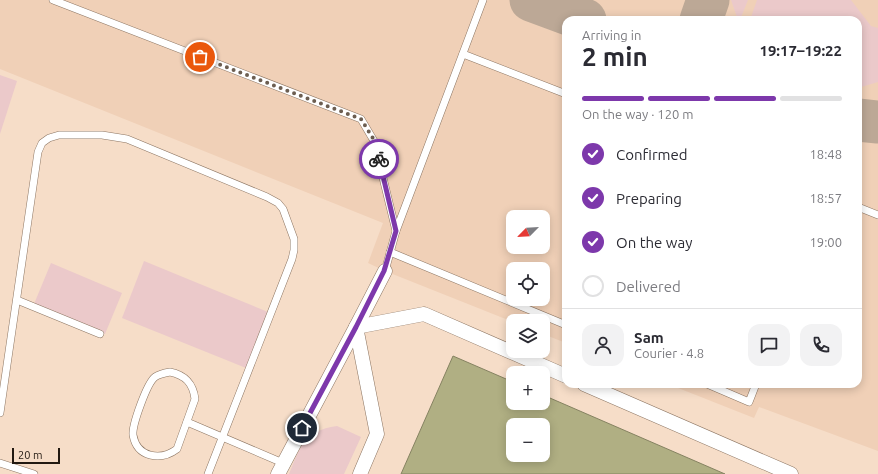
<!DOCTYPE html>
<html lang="en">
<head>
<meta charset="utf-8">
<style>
  body { margin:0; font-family:Ubuntu,sans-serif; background:#f2f2f3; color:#2b2b33; height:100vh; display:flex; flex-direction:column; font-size:15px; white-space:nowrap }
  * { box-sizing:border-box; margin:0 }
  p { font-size:13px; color:#7c7c81 }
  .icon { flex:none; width:22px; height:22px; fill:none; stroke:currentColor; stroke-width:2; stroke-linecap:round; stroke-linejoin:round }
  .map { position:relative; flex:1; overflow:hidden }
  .sheet { position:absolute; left:562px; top:16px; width:300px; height:372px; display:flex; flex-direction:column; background:#fff; border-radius:12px; box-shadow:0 2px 10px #0003 }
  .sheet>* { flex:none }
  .needle { width:26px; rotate:246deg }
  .controls { position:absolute; left:506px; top:210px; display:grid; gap:8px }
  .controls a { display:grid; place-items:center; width:44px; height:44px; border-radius:8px; background:#fff; box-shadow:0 2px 10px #0003; font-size:20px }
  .scale { position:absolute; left:12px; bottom:10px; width:48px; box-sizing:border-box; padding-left:4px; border:2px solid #221911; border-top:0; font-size:11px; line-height:14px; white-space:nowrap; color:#221911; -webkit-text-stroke:3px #f6ddc8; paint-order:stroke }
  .pin { position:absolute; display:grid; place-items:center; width:34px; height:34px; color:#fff; margin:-17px; border:2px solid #fff; border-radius:50%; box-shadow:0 1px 4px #0007 }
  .courier { position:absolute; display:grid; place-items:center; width:40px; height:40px; margin:-20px; border:3px solid #7d38ab; border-radius:50%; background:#fff; color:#222; box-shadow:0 1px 5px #0007 }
  .summary em { font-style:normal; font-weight:700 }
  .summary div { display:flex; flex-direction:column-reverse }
  .summary { display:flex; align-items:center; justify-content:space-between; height:68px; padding:0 20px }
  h1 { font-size:26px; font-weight:700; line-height:30px }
  .bar { display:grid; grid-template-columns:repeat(4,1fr); gap:6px 4px; align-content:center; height:48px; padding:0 20px }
  .bar i { height:5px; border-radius:3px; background:#e1e1e2 }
  .bar .active { background:#7d38ab }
  .bar p { grid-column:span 4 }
  .line { display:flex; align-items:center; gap:10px; padding:0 20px; border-top:1px solid #e1e1e2 }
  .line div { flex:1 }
  .round { display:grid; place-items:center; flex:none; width:42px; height:42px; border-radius:12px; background:#f2f2f3 }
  ol { padding:0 20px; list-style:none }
  li { display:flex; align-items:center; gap:12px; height:44px }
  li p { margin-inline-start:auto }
  li .icon { padding:4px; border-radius:50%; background:#7d38ab; color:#fff; stroke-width:4 }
  li:last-child { color:#7c7c81 }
  li i { width:22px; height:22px; border:2px solid #e1e1e2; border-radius:50% }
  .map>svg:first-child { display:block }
</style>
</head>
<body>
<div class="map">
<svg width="878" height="474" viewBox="0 0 878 474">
  <rect width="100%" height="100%" fill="#f6ddc8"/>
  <path fill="#f0d0b7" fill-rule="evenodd" d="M0 0H878V451L759 407 754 418 668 384H858V20H566V343L543 334V321H513V322L385 271 368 263 383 223 0 69ZM513 217H543V247H513ZM513 269H543V299H513Z"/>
  <g fill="#ebc9ca">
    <polygon points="731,0 748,0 740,20 738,20"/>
    <polygon points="757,0 851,0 871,26 878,28 878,82 858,88 858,20 750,20"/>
    <polygon points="0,75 17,81 0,134"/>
    <polygon points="144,261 268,312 246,368 122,318"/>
    <polygon points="51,263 122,293 105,334 34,304"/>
    <path d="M337 426 361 437 344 474H289C301 446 303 431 337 426Z"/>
  </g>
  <path fill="#b0af83" stroke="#858261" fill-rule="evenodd" d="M453 356 513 382V403H543V395L725 474H401ZM513 425H543V455H513Z"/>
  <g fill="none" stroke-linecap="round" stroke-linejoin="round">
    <g stroke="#bca896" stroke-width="43">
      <polyline points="531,0 585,20"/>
      <polyline points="701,20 708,0"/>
      <polyline points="858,120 878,122"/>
    </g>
    <g stroke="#8d7663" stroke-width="8">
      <g id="service">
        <polyline points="53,0 361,119 374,141 396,231"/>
        <polyline points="463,54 566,94"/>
        <polyline points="858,207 878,215"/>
        <polyline points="390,252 566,325"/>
        <polyline points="385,271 396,231 483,0"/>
        <polyline points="17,300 100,334"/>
        <path d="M170 372C185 375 193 383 195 399L177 449C161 461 137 458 133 435 132 425 147 383 155 377 159 374 164 373 170 372Z"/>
        <polyline points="707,384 749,402 756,384"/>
        <polyline points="0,413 38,152 42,143 49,138 59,135 102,135 127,139 267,197 278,203 283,209 294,239 294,250 292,259 208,474"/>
        <polyline points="187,422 283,463"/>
        <polyline points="0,463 34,474"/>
      </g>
    </g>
    <g stroke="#8d7663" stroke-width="15">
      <g id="minor">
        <polyline points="584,384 791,474"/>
        <polyline points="278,474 356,327 385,271"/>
        <polyline points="360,474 377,434 356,327 424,314 566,376"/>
      </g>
    </g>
    <use href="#service" stroke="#fff" stroke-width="7"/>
    <use href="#minor" stroke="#fff" stroke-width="14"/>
  </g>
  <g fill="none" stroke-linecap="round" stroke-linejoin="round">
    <polyline stroke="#6c5e51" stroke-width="4" stroke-dasharray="0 7.2" points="200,57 361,119 374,140 379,159"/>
    <polyline stroke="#7d38ab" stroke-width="5" points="302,428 356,327 384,271 396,231 379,159"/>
  </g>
</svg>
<div class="controls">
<a><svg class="needle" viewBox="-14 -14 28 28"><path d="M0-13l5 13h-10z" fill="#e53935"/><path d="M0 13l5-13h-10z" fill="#7c7c81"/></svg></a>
<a><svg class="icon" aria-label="locate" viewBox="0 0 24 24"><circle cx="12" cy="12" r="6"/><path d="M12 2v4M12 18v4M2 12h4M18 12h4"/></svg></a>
<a><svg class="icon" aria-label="layers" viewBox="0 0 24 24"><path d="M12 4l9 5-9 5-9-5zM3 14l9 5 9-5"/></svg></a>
<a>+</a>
<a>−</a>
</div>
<div class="scale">20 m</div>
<div class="pin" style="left:200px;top:57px;background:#ea580c"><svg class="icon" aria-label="bag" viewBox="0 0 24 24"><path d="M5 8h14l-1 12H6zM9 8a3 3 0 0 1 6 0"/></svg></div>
<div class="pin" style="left:302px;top:428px;background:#1f2937"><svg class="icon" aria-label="home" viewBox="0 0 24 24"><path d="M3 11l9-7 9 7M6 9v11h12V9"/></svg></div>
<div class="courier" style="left:379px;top:159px"><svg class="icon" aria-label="bike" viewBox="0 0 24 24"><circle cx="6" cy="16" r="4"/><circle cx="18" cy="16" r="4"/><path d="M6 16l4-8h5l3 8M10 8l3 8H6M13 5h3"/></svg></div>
<section class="sheet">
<div class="summary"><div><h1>2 min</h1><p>Arriving in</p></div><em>19:17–19:22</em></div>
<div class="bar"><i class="active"></i><i class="active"></i><i class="active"></i><i></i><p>On the way · 120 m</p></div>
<ol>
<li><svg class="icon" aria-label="check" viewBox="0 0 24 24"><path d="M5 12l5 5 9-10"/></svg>Confirmed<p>18:48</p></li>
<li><svg class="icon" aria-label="check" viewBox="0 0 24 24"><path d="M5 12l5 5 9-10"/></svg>Preparing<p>18:57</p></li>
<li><svg class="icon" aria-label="check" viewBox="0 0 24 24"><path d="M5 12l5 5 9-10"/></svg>On the way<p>19:00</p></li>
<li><i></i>Delivered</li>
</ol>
<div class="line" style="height:72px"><a class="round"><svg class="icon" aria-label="person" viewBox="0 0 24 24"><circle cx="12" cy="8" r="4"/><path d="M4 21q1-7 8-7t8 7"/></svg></a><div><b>Sam</b><p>Courier · 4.8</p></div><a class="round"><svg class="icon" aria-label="chat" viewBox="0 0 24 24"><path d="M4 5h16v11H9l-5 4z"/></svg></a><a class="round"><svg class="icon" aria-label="phone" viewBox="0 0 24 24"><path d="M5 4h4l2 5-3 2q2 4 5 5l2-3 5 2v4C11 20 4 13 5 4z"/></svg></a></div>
</section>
</div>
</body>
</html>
